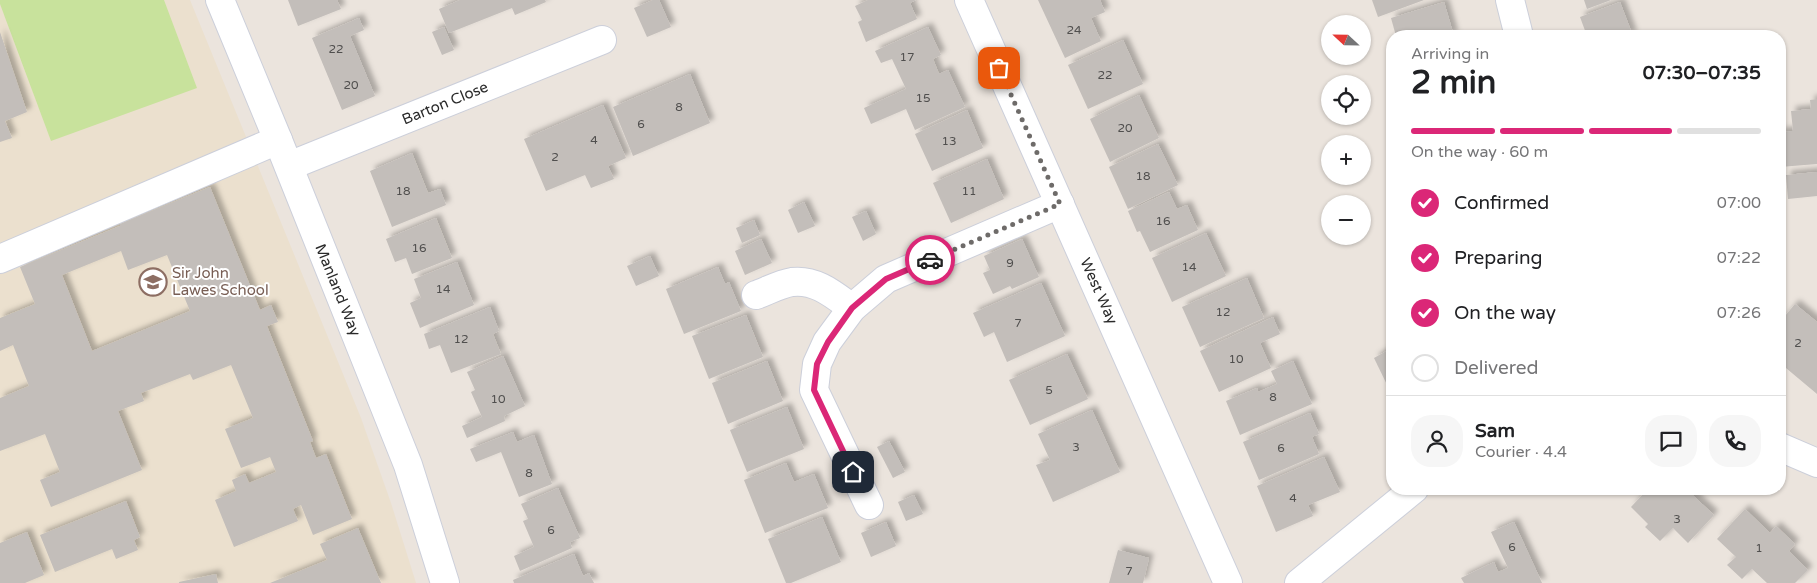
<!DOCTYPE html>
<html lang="en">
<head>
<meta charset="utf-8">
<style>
  body { margin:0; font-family:"Varela Round",sans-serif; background:#f6f6f6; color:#202124; height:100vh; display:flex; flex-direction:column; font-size:19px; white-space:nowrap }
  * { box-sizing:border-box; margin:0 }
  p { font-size:16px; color:#757577 }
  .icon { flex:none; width:28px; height:28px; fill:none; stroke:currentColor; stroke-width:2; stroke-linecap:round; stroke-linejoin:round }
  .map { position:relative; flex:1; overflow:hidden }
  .sheet { position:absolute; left:1386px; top:30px; width:400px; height:465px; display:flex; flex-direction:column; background:#fff; border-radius:20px; box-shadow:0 1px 4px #0004 }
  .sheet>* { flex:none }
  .needle { width:32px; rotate:292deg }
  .tools { position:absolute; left:1321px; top:15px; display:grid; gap:10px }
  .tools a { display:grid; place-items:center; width:50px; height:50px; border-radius:50%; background:#fff; box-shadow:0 1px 4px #0004; font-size:25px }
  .pin { position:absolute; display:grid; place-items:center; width:42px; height:42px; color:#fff; margin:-21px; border-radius:10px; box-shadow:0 2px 8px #0006 }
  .courier { position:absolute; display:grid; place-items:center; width:50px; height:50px; margin:-25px; border:4px solid #db2777; border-radius:50%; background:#fff; color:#222; box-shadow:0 1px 6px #0007 }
  .overview em { font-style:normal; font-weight:800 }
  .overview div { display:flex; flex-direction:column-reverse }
  .overview { display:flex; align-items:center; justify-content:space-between; height:85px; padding:0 25px }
  h1 { font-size:32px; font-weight:800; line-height:38px }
  .bar { display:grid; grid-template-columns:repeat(4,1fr); gap:8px 5px; align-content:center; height:60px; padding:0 25px }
  .bar i { height:6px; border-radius:4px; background:#e0e0e0 }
  .bar .current { background:#db2777 }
  .bar p { grid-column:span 4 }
  .line { display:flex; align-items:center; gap:12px; padding:0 25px; border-top:1px solid #e0e0e0 }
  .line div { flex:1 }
  .round { display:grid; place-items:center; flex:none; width:52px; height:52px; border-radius:20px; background:#f6f6f6 }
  ol { padding:0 25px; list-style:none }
  li { display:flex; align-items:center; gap:15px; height:55px }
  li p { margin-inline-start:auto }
  li .icon { padding:5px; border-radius:50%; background:#db2777; color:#fff; stroke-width:4 }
  li:last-child { color:#757577 }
  li i { width:28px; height:28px; border:2px solid #e0e0e0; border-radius:50% }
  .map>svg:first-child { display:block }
</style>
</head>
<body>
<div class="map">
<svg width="1817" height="583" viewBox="0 0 1817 583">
  <defs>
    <filter id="shadow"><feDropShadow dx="4.5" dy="-4.5" stdDeviation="2.5" flood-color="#0004"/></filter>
  </defs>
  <rect width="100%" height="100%" fill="#ebe4dd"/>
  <polygon fill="#ebe0ce" points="0,0 190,0 361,418 391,503 416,583 0,583"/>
  <polygon fill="#c8e29c" points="0,0 164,0 197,88 51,141 0,4"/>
  <g fill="#c3beba" fill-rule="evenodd" filter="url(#shadow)">
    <polygon points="288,0 337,0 341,9 298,26"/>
    <polygon points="460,0 545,0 546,2 515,15 512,8 449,33 439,9"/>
    <polygon points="653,0 659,0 671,27 647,37 634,8"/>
    <polygon points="868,0 916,0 910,3 917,19 866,42 858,22 862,20 855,6"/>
    <polygon points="1038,0 1100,0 1105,12 1091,18 1101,41 1065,58"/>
    <polygon points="1372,0 1424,0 1378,17"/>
    <polygon points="1584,0 1611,0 1587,9"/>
    <polygon points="1444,2 1454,36 1396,36 1391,18"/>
    <polygon points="1620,2 1633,36 1587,36 1580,17"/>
    <polygon points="359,18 364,30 350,36 375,96 342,110 312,38"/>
    <polygon points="444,27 454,50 442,55 432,32"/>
    <polygon points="928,27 941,55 933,59 939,74 948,70 965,107 915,130 906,109 871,124 864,108 906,89 892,59 881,63 875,51"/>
    <polygon points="0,32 27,112 5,121 12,138 0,142"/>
    <polygon points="1123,40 1143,84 1088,109 1068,65"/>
    <polygon points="690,74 710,123 633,156 613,107"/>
    <polygon points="1139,95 1159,138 1110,162 1090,119"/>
    <polygon points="1817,99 1817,164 1780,167 1780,132 1793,131 1791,111 1811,109 1810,100"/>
    <polygon points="603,105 626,158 608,166 614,179 591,188 585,175 546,191 524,139"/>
    <polygon points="967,110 983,148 932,171 915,134"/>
    <polygon points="1158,144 1178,185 1128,209 1109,167"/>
    <polygon points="412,153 428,193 440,189 446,205 392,227 370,171"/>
    <polygon points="987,159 1004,199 951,223 933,183"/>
    <polygon points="1817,172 1817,196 1788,199 1786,175"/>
    <path d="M210 187 260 310 271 305 278 322 267 326 313 441 310 442 316 458 326 454 352 519 313 535 301 505 293 509 298 521 234 547 215 500 236 491 232 480 245 474 249 483 276 472 270 457 241 468 225 429 253 418 231 365 193 380 190 374 141 393 144 401 118 411 142 470 51 507 40 480 60 472 45 434 0 451V398L29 386 13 345 0 351V318L35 304 20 267 120 226V224ZM121 251 128 270 167 255 190 311 92 351 62 275Z"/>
    <polygon points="1169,192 1177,209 1187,205 1198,230 1150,252 1140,231 1137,232 1128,211"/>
    <polygon points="804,202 815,226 798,233 788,210"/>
    <polygon points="866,211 876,234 863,241 852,217"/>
    <polygon points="436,218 452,258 412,274 406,258 395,262 386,239"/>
    <polygon points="754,220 760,235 742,243 736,228"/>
    <polygon points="1206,233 1226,276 1172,302 1152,258"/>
    <polygon points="761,239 772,263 745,275 735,251"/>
    <polygon points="1022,239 1039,277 1012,289 1010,286 993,294 983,273 990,270 984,256"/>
    <polygon points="650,256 659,276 636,286 627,266"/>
    <polygon points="457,262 474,305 420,328 410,303 421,298 414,279"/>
    <polygon points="718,267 725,284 729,282 741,311 684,334 666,289"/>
    <polygon points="1247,278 1264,318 1200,347 1182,307"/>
    <polygon points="1041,283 1065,336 1007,362 994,332 984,337 973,313"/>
    <polygon points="1795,304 1817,322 1817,394 1780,363 1780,322"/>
    <polygon points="490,307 499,331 493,334 501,354 451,373 440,345 429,349 424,334"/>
    <polygon points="746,315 763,357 709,379 692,336"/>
    <polygon points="1273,317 1280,334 1260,343 1271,368 1219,392 1200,351"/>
    <polygon points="1392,348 1392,395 1374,358"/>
    <polygon points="1067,354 1088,399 1030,425 1009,380"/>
    <polygon points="503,356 525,406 504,416 505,421 467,438 462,426 482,417 471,392 475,390 467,372"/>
    <polygon points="767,361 783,401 728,424 712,383"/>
    <polygon points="1293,361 1312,404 1240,435 1226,401 1257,388 1258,392 1277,384 1271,371"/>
    <polygon points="787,407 804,449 747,472 730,430"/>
    <polygon points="1092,410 1120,472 1053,502 1036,465 1050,460 1038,434"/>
    <polygon points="1310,413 1319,434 1312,437 1319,454 1259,480 1243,442"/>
    <polygon points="513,432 517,442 534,435 552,484 519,497 501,452 476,462 470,449"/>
    <polygon points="889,441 905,472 893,478 877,447"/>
    <polygon points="1324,457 1340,492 1308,505 1313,516 1276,532 1257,486"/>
    <polygon points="786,463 794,482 814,474 828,508 765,533 744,480"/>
    <polygon points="558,488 580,538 570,542 572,548 520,571 514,556 534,547 523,521 528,519 521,504"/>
    <polygon points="1648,489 1686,489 1714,515 1688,543 1673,528 1660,541 1645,527 1648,524 1631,507"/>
    <polygon points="914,495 923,514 906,521 898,502"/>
    <polygon points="126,501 140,537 134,540 138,550 116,559 112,549 55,572 40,535"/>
    <polygon points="1745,509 1770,533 1776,526 1795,544 1789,551 1808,570 1795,583 1767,583 1752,569 1742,579 1727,565 1736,557 1717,539"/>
    <polygon points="822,517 841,562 791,583 786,583 768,539"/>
    <polygon points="886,522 896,546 871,557 861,533"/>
    <polygon points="1514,522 1542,583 1464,583 1461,578 1494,562 1498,572 1508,568 1491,532"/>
    <polygon points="358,528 381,583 270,583 327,560 320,544"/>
    <polygon points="27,532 44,575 25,583 0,583 0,543"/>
    <polygon points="1118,550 1149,558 1143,583 1109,583"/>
    <polygon points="574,554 583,576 589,573 594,583 514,583 513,580"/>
    <polygon points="216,574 218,583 179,583 179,582"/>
  </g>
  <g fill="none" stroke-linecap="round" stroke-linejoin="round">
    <g stroke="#cccfda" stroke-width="30">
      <g id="minor">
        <polyline points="220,0 278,140 408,465 445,583"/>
        <polyline points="969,0 1228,583"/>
        <polyline points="1510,0 1519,36"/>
        <polyline points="289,166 602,40"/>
        <polyline points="0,259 278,140"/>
        <path d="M756 295C767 291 780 284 792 282 816 279 834 295 852 308"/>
        <polyline points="1780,447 1817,463"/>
        <polyline points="869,505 814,390 817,364 827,342 852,308 886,279 1060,204"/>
        <polyline points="1299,583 1414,489"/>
      </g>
    </g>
    <use href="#minor" stroke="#fff" stroke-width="28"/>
  </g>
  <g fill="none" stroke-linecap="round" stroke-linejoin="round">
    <polyline stroke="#6e6b69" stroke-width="5" stroke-dasharray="0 9" points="930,260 1060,204 999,68"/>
    <polyline stroke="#db2777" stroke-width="6" points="853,472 814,390 817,364 828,342 852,308 886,279 930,260"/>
  </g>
  <defs>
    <g id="school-ring" transform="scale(1.4375)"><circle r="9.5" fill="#fff" stroke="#8d6e63" stroke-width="1.5"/><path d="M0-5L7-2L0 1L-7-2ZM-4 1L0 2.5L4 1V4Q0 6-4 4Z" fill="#8d6e63"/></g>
  </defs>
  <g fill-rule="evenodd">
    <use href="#school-ring" x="153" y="282"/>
  </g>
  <g text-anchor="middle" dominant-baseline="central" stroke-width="4" stroke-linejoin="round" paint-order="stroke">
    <g font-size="12" fill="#504f4e">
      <text x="1074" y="30">24</text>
      <text x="336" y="49">22</text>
      <text x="907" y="57">17</text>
      <text x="1105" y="75">22</text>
      <text x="351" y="85">20</text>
      <text x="923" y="98">15</text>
      <text x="679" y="107">8</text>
      <text x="641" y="124">6</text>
      <text x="1125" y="128">20</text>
      <text x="594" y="140">4</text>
      <text x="949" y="141">13</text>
      <text x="555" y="157">2</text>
      <text x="1143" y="176">18</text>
      <text x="403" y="191">18</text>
      <text x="969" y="191">11</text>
      <text x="1163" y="221">16</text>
      <text x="419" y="248">16</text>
      <text x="1010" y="263">9</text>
      <text x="1189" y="267">14</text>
      <text x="443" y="289">14</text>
      <text x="1223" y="312">12</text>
      <text x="1018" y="323">7</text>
      <text x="461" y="339">12</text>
      <text x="1798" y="343">2</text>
      <text x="1236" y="359">10</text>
      <text x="1049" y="390">5</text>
      <text x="1273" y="397">8</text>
      <text x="498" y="399">10</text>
      <text x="1076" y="447">3</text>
      <text x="1281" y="448">6</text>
      <text x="529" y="473">8</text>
      <text x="1293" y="498">4</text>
      <text x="1677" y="519">3</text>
      <text x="551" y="530">6</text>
      <text x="1512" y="547">6</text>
      <text x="1759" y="548">1</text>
      <text x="1129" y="571">7</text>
    </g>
    <g font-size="15" fill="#2a2a2a" stroke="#fff">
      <text transform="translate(445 103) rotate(-22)">Barton Close</text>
      <text transform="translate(338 290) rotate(68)">Manland Way</text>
      <text transform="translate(1099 291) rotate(66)">West Way</text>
    </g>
    <g font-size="15" fill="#785e54" stroke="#fff" text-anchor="start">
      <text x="172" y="273">Sir John<tspan x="172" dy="17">Lawes School</tspan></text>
    </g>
  </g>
</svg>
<div class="tools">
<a><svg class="needle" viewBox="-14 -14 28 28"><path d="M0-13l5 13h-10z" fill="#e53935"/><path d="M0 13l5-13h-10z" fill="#757577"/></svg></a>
<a><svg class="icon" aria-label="locate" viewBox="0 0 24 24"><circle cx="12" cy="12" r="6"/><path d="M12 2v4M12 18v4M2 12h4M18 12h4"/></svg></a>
<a>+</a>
<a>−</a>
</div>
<div class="pin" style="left:999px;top:68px;background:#ea580c"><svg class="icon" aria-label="bag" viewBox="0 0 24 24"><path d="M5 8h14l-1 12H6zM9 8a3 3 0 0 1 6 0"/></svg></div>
<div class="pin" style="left:853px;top:472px;background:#1f2937"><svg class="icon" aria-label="home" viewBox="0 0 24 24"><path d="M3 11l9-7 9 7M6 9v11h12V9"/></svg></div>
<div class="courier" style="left:930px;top:260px"><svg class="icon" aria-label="car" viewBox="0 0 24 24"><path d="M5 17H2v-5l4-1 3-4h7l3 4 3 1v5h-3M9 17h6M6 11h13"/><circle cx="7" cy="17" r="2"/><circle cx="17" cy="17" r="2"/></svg></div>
<section class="sheet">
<div class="overview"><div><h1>2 min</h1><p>Arriving in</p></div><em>07:30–07:35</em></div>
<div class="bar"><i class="current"></i><i class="current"></i><i class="current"></i><i></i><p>On the way · 60 m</p></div>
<ol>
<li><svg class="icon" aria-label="check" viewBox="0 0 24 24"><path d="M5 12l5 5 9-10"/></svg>Confirmed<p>07:00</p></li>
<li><svg class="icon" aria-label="check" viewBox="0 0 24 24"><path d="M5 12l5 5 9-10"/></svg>Preparing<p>07:22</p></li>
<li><svg class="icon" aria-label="check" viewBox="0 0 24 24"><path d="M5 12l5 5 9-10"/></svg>On the way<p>07:26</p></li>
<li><i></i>Delivered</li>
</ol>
<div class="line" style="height:90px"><a class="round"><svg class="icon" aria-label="person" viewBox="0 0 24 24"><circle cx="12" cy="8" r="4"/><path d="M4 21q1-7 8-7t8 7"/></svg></a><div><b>Sam</b><p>Courier · 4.4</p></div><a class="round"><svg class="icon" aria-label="chat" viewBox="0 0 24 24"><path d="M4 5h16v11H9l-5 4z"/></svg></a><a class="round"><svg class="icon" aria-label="phone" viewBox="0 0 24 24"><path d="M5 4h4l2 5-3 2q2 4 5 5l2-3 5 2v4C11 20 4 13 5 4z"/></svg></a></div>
</section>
</div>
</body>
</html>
